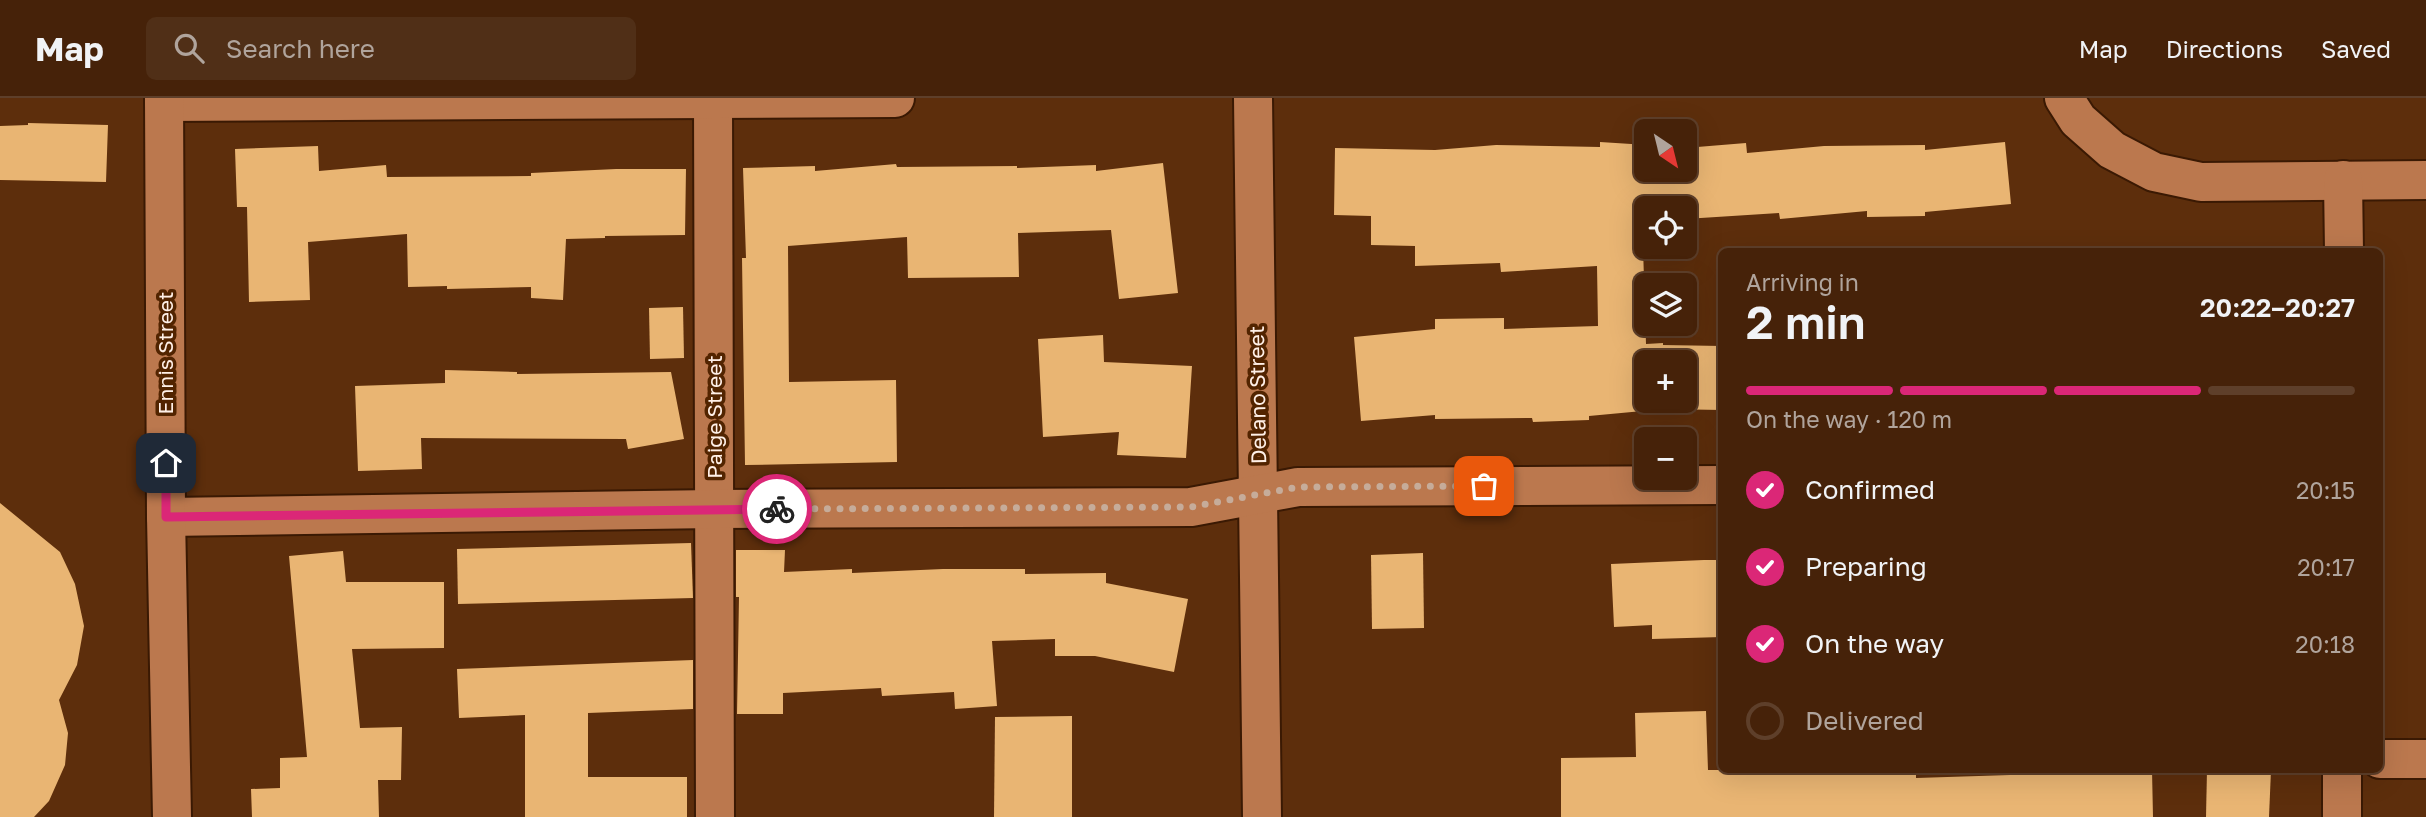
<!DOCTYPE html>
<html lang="en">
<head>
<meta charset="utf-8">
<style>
  body { margin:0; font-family:"Golos Text",sans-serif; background:#502f17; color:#f1f3f6; height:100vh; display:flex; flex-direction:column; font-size:26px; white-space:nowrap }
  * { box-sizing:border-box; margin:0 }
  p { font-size:23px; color:#b0a49c }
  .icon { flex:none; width:38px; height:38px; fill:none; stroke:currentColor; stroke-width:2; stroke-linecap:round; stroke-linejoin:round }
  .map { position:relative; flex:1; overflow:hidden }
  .side { position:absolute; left:1718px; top:150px; width:665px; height:525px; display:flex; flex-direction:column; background:#462209; border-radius:10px; box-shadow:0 7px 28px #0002,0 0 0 2px #5e3f2a }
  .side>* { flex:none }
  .needle { width:46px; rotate:145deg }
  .buttons { position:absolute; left:1634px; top:21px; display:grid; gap:14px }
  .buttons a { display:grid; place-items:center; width:63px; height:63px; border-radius:10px; background:#462209; box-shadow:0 7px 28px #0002,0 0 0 2px #5e3f2a; font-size:35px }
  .pin { position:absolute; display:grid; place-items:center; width:60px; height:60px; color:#fff; margin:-30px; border-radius:14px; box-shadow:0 4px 10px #0006 }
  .courier { position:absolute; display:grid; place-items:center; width:70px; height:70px; margin:-35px; border:5px solid #db2777; border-radius:50%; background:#fff; color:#222; box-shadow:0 2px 9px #0007 }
  .head em { font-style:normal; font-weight:600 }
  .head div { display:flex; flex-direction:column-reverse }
  .head { display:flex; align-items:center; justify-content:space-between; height:119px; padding:0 28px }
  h1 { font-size:46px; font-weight:600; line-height:52px }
  .bar { display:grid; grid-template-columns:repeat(4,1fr); gap:10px 7px; align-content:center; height:84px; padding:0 28px }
  .bar i { height:9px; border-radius:5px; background:#5e3f2a }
  .bar .active { background:#db2777 }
  .bar p { grid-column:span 4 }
  ol { padding:0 28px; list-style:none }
  li { display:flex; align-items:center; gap:21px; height:77px }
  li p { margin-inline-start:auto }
  li .icon { padding:7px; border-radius:50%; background:#db2777; color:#fff; stroke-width:4 }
  li:last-child { color:#b0a49c }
  li i { width:38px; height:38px; border:4px solid #5e3f2a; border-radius:50% }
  header { display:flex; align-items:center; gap:42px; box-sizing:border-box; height:98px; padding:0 35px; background:#462209; border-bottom:2px solid #5e3f2a }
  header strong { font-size:33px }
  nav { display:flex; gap:38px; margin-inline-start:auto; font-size:24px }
  .search { width:490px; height:63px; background:#502f17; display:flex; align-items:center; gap:18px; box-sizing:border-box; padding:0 24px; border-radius:10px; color:#b0a49c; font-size:26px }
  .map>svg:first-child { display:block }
</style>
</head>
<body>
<header>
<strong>Map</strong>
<div class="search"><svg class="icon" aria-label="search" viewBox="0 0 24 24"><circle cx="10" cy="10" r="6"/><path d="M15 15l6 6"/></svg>Search here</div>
<nav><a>Map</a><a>Directions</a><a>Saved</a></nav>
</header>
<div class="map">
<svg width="2426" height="719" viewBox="0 0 2426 719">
  <rect width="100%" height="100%" fill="#5d2e0c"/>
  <g fill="#e9b573" fill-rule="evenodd">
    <polygon points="28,25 108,27 106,84 0,82 0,28 28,27"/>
    <path d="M1600 44 1647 47V72H1685V50L1746 45 1747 55 1824 48 1925 47V52L2005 44 2011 106 1925 114V118L1867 119V113L1780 121 1779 115 1685 121V110H1647V149H1653H1643L1646 246 1663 245V247L1722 248V312L1664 311 1589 318V322L1533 324 1532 320 1435 321V317L1361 323 1354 239 1435 231V221L1504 220V231L1598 228 1597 168 1501 174 1500 165 1415 168V148L1371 147V118L1334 117 1335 50 1435 52 1496 47 1600 49ZM1647 264H1685V303H1647Z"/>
    <polygon points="318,48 319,73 386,67 387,79 531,78 531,75 616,71 686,71 685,137 605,138 605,140 566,141 563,202 531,200 531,189 447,191 447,188 408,189 407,136 308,144 310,202 249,204 247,109 237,109 235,51"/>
    <polygon points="1163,65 1178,195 1119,201 1111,132 1018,135 1019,179 908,180 907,139 788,148 789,284 896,282 897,364 745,367 742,160 746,160 743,70 815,68 815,73 896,66 897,69 1017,68 1017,70 1096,67 1096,73"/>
    <polygon points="683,209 684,260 650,261 649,210"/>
    <polygon points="1103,237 1104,264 1192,268 1186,360 1117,357 1119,334 1043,339 1038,241"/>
    <polygon points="445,272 517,274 517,276 671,274 684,341 628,351 626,341 421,340 422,371 358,373 355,288 445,285"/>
    <polygon points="0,405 60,454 75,486 84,528 77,567 59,602 68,635 65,667 49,703 34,719 0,719"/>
    <polygon points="691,445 693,500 458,506 457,451"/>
    <polygon points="736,452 785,452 784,474 852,471 852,475 943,471 1025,471 1025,476 1106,475 1106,485 1188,501 1174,574 1095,558 1055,558 1055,541 992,543 997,608 955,611 954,594 882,598 881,590 783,595 783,616 737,616 739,499 736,499"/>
    <polygon points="343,453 346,484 444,484 444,550 352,551 360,630 402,629 401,682 378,682 379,719 252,719 251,691 280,690 280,660 307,659 289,458"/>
    <polygon points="1423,455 1424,530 1372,531 1371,457"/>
    <polygon points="1704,462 1722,462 1722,539 1652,541 1652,527 1614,529 1611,466"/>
    <polygon points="693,562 693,611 588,615 588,679 687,679 687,719 525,719 525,617 459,620 457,571"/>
    <polygon points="1706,613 1708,672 1916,672 1916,680 2010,677 2010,672 2152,672 2153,719 1561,719 1561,660 1636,659 1635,615"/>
    <polygon points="1072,618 1072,719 994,719 995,619"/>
    <polygon points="2207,672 2271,672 2269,719 2206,719"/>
  </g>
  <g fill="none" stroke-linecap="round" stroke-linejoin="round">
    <g stroke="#3a1903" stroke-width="42">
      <g id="minor">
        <polyline points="1253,0 1262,719"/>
        <polyline points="2064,0 2078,22 2112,52 2154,74 2201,84 2426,82"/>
        <polyline points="713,3 715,719"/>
        <polyline points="164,4 895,0"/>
        <polyline points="2343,82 2344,154"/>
        <polyline points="166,419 714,411 1191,409 1298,389 1722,387"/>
        <polyline points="2380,661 2426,661"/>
        <polyline points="2342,719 2342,672"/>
      </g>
    </g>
    <g stroke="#3a1903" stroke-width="42">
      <polyline id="tertiary" points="164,0 166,419 172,719"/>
    </g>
    <use href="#minor" stroke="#bb784e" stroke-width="38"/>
    <use href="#tertiary" stroke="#bb784e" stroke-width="38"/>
  </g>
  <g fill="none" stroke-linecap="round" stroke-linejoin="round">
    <polyline stroke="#c6ac9a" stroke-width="7" stroke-dasharray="0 12.6" points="777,411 1191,409 1298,389 1484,388"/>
    <polyline stroke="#db2777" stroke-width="9" points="166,365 166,419 777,411"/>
  </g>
  <g text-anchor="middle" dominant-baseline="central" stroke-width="7" stroke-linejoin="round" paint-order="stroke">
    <g font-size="21" fill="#fff0e7" stroke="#522400">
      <text transform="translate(165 255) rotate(-90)">Ennis Street</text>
      <text transform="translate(1257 297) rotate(-91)">Delano Street</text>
      <text transform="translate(714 319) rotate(-90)">Paige Street</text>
    </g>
  </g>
</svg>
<div class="buttons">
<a><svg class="needle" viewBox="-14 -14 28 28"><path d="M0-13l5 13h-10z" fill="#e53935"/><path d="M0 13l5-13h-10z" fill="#b0a49c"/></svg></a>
<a><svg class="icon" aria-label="locate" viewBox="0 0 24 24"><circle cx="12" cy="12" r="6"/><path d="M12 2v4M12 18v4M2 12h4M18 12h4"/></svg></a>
<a><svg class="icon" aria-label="layers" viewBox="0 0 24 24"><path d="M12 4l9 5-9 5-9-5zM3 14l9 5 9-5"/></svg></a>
<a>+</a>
<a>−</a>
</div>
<div class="pin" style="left:1484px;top:388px;background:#ea580c"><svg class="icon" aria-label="bag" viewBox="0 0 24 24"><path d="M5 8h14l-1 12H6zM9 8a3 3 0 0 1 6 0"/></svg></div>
<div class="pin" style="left:166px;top:365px;background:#1f2937"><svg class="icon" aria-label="home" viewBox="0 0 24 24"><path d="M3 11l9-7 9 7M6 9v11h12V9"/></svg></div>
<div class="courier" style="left:777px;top:411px"><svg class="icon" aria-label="bike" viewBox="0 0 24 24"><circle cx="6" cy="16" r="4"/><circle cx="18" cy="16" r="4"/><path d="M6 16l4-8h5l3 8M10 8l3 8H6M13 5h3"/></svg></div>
<section class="side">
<div class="head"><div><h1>2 min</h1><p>Arriving in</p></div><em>20:22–20:27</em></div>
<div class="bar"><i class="active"></i><i class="active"></i><i class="active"></i><i></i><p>On the way · 120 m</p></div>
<ol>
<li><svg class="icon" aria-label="check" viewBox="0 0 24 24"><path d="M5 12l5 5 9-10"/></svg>Confirmed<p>20:15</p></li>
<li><svg class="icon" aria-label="check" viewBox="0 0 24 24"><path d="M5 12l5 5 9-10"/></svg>Preparing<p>20:17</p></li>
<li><svg class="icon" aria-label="check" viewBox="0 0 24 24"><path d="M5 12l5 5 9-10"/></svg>On the way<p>20:18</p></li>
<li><i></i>Delivered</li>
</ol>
</section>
</div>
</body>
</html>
